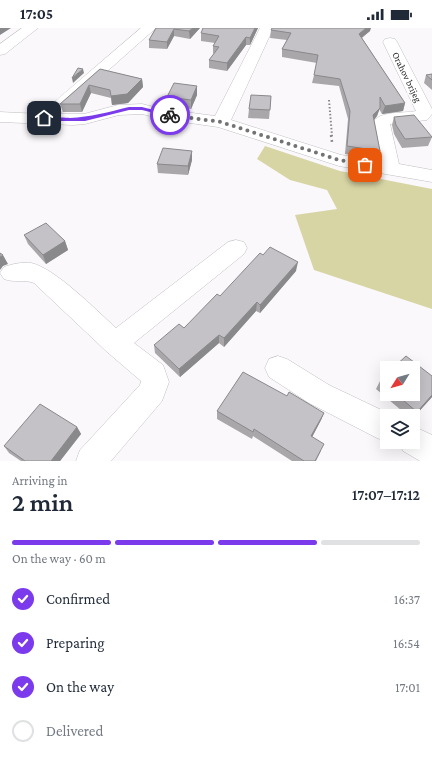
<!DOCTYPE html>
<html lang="en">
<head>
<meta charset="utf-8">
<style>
  body { margin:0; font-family:"Crimson Pro",serif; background:#f6f6f7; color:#1f2937; height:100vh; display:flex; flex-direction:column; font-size:15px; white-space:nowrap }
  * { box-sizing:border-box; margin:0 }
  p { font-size:13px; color:#747a83 }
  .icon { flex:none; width:22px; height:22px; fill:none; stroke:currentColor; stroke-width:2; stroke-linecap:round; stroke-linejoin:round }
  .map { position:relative; height:433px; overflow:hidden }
  .panel { display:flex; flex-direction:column; background:#fff; flex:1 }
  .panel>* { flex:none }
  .needle { width:26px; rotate:233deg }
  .buttons { position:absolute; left:380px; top:333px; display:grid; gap:8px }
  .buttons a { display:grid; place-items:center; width:40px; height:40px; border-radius:0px; background:#fff; box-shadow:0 4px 16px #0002; font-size:20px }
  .pin { position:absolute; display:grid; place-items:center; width:34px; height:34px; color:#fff; margin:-17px; border-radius:8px; box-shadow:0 2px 6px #0006 }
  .courier { position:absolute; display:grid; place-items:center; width:40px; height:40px; margin:-20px; border:3px solid #7c3aed; border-radius:50%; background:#fff; color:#222; box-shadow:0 1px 5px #0007 }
  .summary em { font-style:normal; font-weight:600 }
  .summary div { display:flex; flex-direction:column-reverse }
  .summary { display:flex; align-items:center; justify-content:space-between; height:68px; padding:0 12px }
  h1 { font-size:26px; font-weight:600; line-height:30px }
  .bar { display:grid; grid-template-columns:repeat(4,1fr); gap:6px 4px; align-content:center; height:48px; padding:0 12px }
  .bar i { height:5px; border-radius:3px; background:#e0e1e3 }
  .bar .selected { background:#7c3aed }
  .bar p { grid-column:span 4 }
  ol { padding:0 12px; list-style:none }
  li { display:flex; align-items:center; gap:12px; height:44px }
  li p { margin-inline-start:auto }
  li .icon { padding:4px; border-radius:50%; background:#7c3aed; color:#fff; stroke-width:4 }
  li:last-child { color:#747a83 }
  li i { width:22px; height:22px; border:2px solid #e0e1e3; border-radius:50% }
  .status { display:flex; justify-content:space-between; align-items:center; height:28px; padding:0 20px; background:#fff; direction:ltr }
  .status svg { height:11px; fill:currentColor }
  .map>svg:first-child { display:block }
</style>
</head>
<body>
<div class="status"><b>17:05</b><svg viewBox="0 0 49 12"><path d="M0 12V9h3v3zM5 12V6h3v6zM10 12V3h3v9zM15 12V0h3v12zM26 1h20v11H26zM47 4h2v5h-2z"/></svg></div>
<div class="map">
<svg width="432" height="433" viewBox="0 0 432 433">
  <rect width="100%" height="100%" fill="#faf8fb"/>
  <polygon fill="#d8d5a5" points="265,118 340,143 432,161 432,281 314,242 295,187 337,181 327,162 290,152 257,131"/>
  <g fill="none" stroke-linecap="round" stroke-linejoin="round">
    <g stroke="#c0bec2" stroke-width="1">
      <g id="minor">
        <polygon points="22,0 38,0 5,26 0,27 0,16"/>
        <path d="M141 0H156L59 86H84L118 77 142 76 162 81 215 88 260 0H278L271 5 231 92 341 127 380 133 372 95C381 82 402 86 416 83L383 14 385 11 390 10 395 11 397 14 432 81V86L427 92 390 96 399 136 432 142V154L339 138 218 99 162 91 142 86 119 87 85 96 73 97 0 94V84L40 86Z"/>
        <path d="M236 212 244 214 247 220 244 226 134 315 163 337 169 354 162 373 111 433H76L80 422 140 357 141 353 106 323 34 255C24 251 14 255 4 251L0 245 4 239C12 236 22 234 31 235 55 240 96 282 116 300L228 214Z"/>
        <polygon points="278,328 287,331 329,357 394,388 387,388 388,414 377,410 309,375 269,349 265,340 269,331"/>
        <polygon points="413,398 432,407 432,433 420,433 403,423 399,414 413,414"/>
      </g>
    </g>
    <polyline stroke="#8a888a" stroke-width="2" stroke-dasharray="1.5 2" stroke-linecap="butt" points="329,72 332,108"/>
    <polyline stroke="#8a888a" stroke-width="2.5" stroke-dasharray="2 3" stroke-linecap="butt" points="331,107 332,114"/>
    <use href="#minor" fill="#fff" fill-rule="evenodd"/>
  </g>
  <g fill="#a9a7aa">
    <polygon points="156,0 200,0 190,11 174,8 167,21 149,20 149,12"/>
    <polygon points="258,0 250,17 246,17 227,43 209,40 209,32 214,26 213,25 213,18 215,15 201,13 201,5"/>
    <polygon points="271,2 370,3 362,10 405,75 403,83 382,86 379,81 377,88 374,92 380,123 378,131 345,126 348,91 339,58 312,55 317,35 282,29 282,21 287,12 270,10"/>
    <polygon points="100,41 142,51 143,59 128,75 112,77 111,70 91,65 82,84 63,84 60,76"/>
    <polygon points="432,46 432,62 424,55 426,47"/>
    <polygon points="197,58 197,67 191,81 168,78 167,69"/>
    <polygon points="271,68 269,91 248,90 249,81"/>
    <polygon points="394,89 432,109 428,118 402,120 394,106 392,97"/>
    <polygon points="192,123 192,132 188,147 158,145 157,136"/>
    <polygon points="24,207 65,213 68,222 46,236 28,216"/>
    <polygon points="296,243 260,285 256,283 224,319 219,315 180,349 155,325 154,317 184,300 220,268"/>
    <polygon points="387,346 387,366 413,366 432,348 432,369 413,390 413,388 408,388 376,361 380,353"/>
    <polygon points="287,368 324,385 321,392 312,409 321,423 316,433 292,433 253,408 252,411 217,391 217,383"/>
    <polygon points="77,399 81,406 60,433 21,433 9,425 4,418"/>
  </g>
  <g fill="#89888b">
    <polygon points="0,0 11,0 0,7"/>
    <polygon points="193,0 200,0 190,11 189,3"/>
    <polygon points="255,0 258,0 250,17 250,10"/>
    <polygon points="366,0 371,0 370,3 357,13 359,6"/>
    <polygon points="174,1 174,8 167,21 167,14"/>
    <polygon points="246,9 246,17 227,43 227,35"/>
    <polygon points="83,41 84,45 73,55 72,50"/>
    <polygon points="142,51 143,59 128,75 112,77 111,68"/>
    <polygon points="89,57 91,65 82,84 80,76"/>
    <polygon points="197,58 197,67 191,81 191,72"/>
    <polygon points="405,75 403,83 382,86 385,78"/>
    <polygon points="380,80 377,88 371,95 373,87"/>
    <polygon points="192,123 192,132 188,147 188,138"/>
    <polygon points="65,213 68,222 46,236 43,227"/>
    <polygon points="3,227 8,236 3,238 0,242 0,229"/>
    <polygon points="298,234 296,243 260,285 260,277"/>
    <polygon points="257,274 256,283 224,319 224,310"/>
    <polygon points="219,307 219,315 180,349 179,341"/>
    <polygon points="432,367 432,369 413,390 417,384"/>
    <polygon points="324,385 321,392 309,415 311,408"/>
    <polygon points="77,399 81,406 60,433 51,433"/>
  </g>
  <g fill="#c4c2c6" stroke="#89888b">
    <polygon points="156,0 193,0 189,3 174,1 167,14 149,12"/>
    <polygon points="203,0 255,0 250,10 246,9 227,35 209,32 219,19 213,18 219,8 201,5"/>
    <polygon points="272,0 366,0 359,6 405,75 385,78 380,69 380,80 373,87 380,123 347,118 350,83 340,51 314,47 318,27 282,21 291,5 271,2"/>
    <polygon points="78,40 83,41 72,50"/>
    <polygon points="100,41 142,51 127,66 111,68 110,62 89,57 80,76 60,76"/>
    <polygon points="432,46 432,52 426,47"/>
    <polygon points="174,55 197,58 191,72 167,69"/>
    <polygon points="251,67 271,68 270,82 249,81"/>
    <polygon points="414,87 432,109 405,111 396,97 394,89"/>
    <polygon points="163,120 192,123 188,138 157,136"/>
    <polygon points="46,195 65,213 43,227 24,207"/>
    <polygon points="270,219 298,234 260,277 257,274 224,310 219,307 179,341 154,317 179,296 184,300 217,266 220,268 260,225 263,227"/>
    <polygon points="0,225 3,227 0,229"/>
    <polygon points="406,328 432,348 432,367 417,384 396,366 413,366 413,340 393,340"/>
    <polygon points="243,344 287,368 289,364 324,385 311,408 324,416 315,433 304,433 254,401 253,404 217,383"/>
    <polygon points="387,346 387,359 380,353"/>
    <polygon points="40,376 77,399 51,433 25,433 4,418"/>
  </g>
  <path fill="#7c3aed" d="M129 79H142L173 87 170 89 142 82H129L85 93H56L42 90C46 88 63 90 70 90 90 89 109 84 129 79Z"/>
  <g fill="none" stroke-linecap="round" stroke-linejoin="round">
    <polyline stroke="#737274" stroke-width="4" stroke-dasharray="0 7.2" points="170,87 221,94 339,132 365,137"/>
  </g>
  <g text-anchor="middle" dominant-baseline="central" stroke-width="3" stroke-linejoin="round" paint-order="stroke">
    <g font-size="10" fill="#2b2a2b" stroke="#fff">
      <text transform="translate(407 49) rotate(64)">Orahov brijeg</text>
    </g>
  </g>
</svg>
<div class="buttons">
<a><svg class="needle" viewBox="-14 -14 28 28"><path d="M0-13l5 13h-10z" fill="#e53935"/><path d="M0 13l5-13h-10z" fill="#747a83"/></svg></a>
<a><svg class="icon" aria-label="layers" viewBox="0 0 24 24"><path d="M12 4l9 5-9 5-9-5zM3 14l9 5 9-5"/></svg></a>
</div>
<div class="pin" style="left:365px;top:137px;background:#ea580c"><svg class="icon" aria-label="bag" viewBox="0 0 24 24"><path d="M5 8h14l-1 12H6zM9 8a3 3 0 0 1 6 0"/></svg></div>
<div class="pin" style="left:44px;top:90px;background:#1f2937"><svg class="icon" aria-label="home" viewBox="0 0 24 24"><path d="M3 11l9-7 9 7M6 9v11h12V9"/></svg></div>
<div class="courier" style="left:170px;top:87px"><svg class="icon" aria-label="bike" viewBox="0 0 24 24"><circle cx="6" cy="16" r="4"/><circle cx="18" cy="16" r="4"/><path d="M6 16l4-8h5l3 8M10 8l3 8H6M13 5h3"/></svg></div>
</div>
<section class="panel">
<div class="summary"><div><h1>2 min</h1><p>Arriving in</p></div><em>17:07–17:12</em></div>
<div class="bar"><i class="selected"></i><i class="selected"></i><i class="selected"></i><i></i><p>On the way · 60 m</p></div>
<ol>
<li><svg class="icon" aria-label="check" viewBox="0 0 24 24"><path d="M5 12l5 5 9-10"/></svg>Confirmed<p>16:37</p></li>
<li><svg class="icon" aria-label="check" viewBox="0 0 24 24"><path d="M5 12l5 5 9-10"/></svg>Preparing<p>16:54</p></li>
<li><svg class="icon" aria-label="check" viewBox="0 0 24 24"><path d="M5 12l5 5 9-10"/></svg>On the way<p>17:01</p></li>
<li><i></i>Delivered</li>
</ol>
</section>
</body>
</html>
